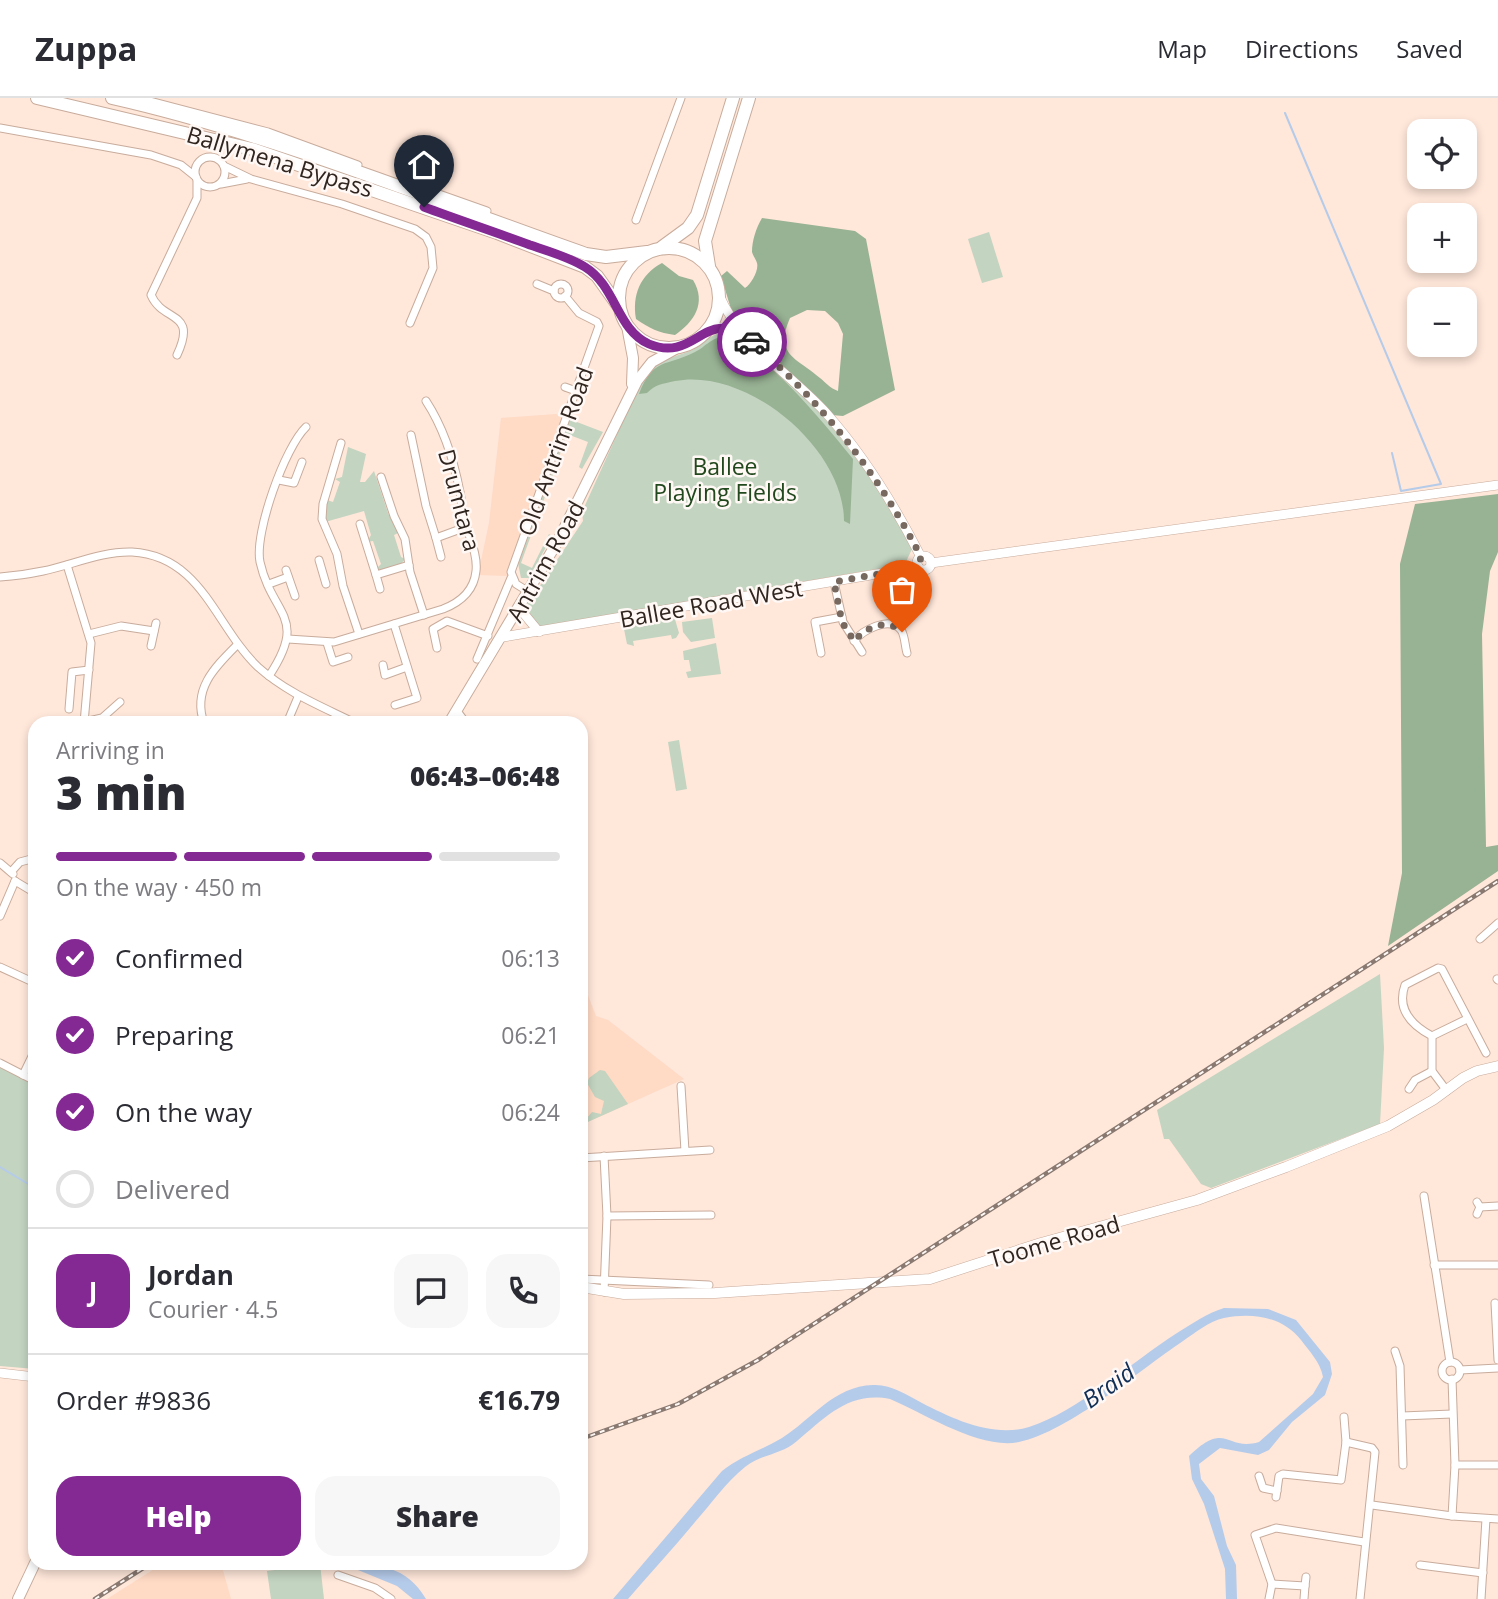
<!DOCTYPE html>
<html lang="en">
<head>
<meta charset="utf-8">
<style>
  body { margin:0; font-family:"Open Sans",sans-serif; background:#f7f7f7; color:#2b2b33; height:100vh; display:flex; flex-direction:column; font-size:26px; white-space:nowrap }
  * { box-sizing:border-box; margin:0 }
  p { font-size:23px; color:#7c7c81 }
  .icon { flex:none; width:38px; height:38px; fill:none; stroke:currentColor; stroke-width:2; stroke-linecap:round; stroke-linejoin:round }
  .map { position:relative; flex:1; overflow:hidden }
  .sheet { position:absolute; left:28px; top:618px; width:560px; height:854px; display:flex; flex-direction:column; background:#fff; border-radius:21px; box-shadow:0 4px 10px #0003 }
  .sheet>* { flex:none }
  .tools { position:absolute; left:1407px; top:21px; display:grid; gap:14px }
  .tools a { display:grid; place-items:center; width:70px; height:70px; border-radius:14px; background:#fff; box-shadow:0 4px 10px #0003; font-size:35px }
  .pin { position:absolute; display:grid; place-items:center; width:60px; height:60px; color:#fff; margin:-72px -30px; border-radius:50% 50% 50% 0; rotate:-45deg; box-shadow:0 0 7px #0007 }
  .pin .icon { rotate:45deg }
  .courier { position:absolute; display:grid; place-items:center; width:70px; height:70px; margin:-35px; border:5px solid #842893; border-radius:50%; background:#fff; color:#222; box-shadow:0 2px 9px #0007 }
  .summary em { font-style:normal; font-weight:800 }
  .summary div { display:flex; flex-direction:column-reverse }
  .summary { display:flex; align-items:center; justify-content:space-between; height:119px; padding:0 28px }
  h1 { font-size:46px; font-weight:800; line-height:52px }
  .bar { display:grid; grid-template-columns:repeat(4,1fr); gap:10px 7px; align-content:center; height:84px; padding:0 28px }
  .bar i { height:9px; border-radius:5px; background:#e1e1e2 }
  .bar .selected { background:#842893 }
  .bar p { grid-column:span 4 }
  .line { display:flex; align-items:center; gap:18px; padding:0 28px; border-top:2px solid #e1e1e2 }
  .line div { flex:1 }
  .round { display:grid; place-items:center; flex:none; width:74px; height:74px; border-radius:21px; background:#f7f7f7 }
  ol { padding:0 28px; list-style:none }
  li { display:flex; align-items:center; gap:21px; height:77px }
  li p { margin-inline-start:auto }
  li .icon { padding:7px; border-radius:50%; background:#842893; color:#fff; stroke-width:4 }
  li:last-child { color:#7c7c81 }
  li i { width:38px; height:38px; border:4px solid #e1e1e2; border-radius:50% }
  .primary-button { display:flex; gap:14px; margin-top:auto; padding:14px 28px }
  .primary-button a { flex:1; height:80px; border-radius:21px; background:#842893; color:#fff; font-size:28px; font-weight:800; line-height:80px; text-align:center }
  .primary-button a+a { background:#f7f7f7; color:#2b2b33 }
  header { display:flex; align-items:center; gap:42px; box-sizing:border-box; height:98px; padding:0 35px; background:#fff; border-bottom:2px solid #e1e1e2 }
  header strong { font-size:33px }
  nav { display:flex; gap:38px; margin-inline-start:auto; font-size:24px }
  .map>svg:first-child { display:block }
</style>
</head>
<body>
<header>
<strong>Zuppa</strong>
<nav><a>Map</a><a>Directions</a><a>Saved</a></nav>
</header>
<div class="map">
<svg width="1498" height="1501" viewBox="0 0 1498 1501">
  <rect width="100%" height="100%" fill="#ffe7da"/>
  <g fill="#ffdac5">
    <polygon points="556,316 563,318 507,478 478,477 489,425 501,320"/>
    <polygon points="581,888 586,892 596,918 608,922 684,981 581,1027"/>
    <polygon points="176,1465 221,1465 231,1501 107,1501 162,1466 165,1470"/>
  </g>
  <g fill="#c3d4c1">
    <polygon points="989,134 1003,179 982,185 968,141"/>
    <path d="M720 235 741 241 822 316 875 385 910 445 912 451 905 466 542 529C531 525 527 518 527 507L583 423 582 414 644 277C659 262 671 260 690 253 702 248 707 238 720 235Z"/>
    <polygon points="569,321 603,334 582,371 579,369 588,344 567,336 559,359 557,355"/>
    <polygon points="348,349 366,356 360,384 365,384 374,373 388,415 398,435 394,437 401,459 405,461 401,466 380,473 376,471 381,466 373,443 367,444 371,437 364,413 325,424 327,402 333,404 340,384 335,381 342,379"/>
    <polygon points="556,368 521,465 532,470 549,436 552,438 529,480 521,480 518,465 552,370"/>
    <polygon points="674,518 679,535 676,540 672,541 671,537 633,543 634,548 627,546 623,526"/>
    <polygon points="712,520 715,540 691,544 683,534 682,524"/>
    <polygon points="716,545 721,576 688,580 686,574 691,573 689,562 684,562 683,553"/>
    <polygon points="679,642 687,691 676,693 668,644"/>
    <polygon points="1380,876 1384,950 1380,1026 1211,1090 1201,1086 1169,1041 1164,1041 1157,1012"/>
    <polygon points="0,968 35,986 35,1271 0,1268"/>
    <polygon points="600,972 605,973 628,1006 581,1027 592,1014 601,1016 604,1003 595,999 587,985 589,980"/>
    <polygon points="320,1466 324,1501 271,1501 267,1473"/>
  </g>
  <g fill="#98b294" fill-rule="evenodd">
    <path d="M762 120 855 133 866 141 895 292 843 318 831 317 748 235 731 211 721 178 727 173 745 190C751 186 759 173 757 165 756 161 753 158 752 154 752 143 756 130 762 120ZM807 212 825 213 838 225 843 236 838 293C830 290 826 285 820 280 796 259 774 257 790 220Z"/>
    <path d="M662 165 679 178 693 182C707 205 694 224 675 237 659 235 649 230 636 221 632 197 640 177 662 165Z"/>
    <path d="M725 239C766 254 825 326 853 361L850 426 844 423C844 350 747 269 675 283 662 286 656 286 647 295L639 296C653 259 666 269 695 254 707 248 711 239 725 239Z"/>
    <polygon points="1498,396 1498,454 1490,473 1482,536 1486,749 1498,747 1498,773 1388,848 1402,775 1400,466 1415,406"/>
  </g>
  <g fill="#b5cbea">
    <path d="M1224 1210 1268 1211 1296 1222 1330 1264 1332 1276 1325 1297 1292 1324 1269 1352 1258 1357 1220 1350 1199 1366 1201 1381 1214 1398 1227 1448 1236 1467 1237 1501H1226L1225 1471 1204 1406 1192 1381 1189 1358C1227 1321 1226 1354 1259 1344L1313 1296 1323 1279C1320 1264 1310 1254 1301 1242 1283 1219 1253 1214 1224 1220 1209 1223 1195 1235 1183 1243 1138 1273 1070 1333 1019 1344 981 1352 925 1316 890 1301 849 1293 826 1319 797 1343 781 1357 761 1356 745 1369 725 1385 712 1405 695 1424 674 1450 650 1475 628 1501H613L722 1373C741 1358 762 1352 782 1340 812 1321 834 1288 873 1287 891 1286 907 1297 922 1305 953 1321 993 1340 1029 1329 1077 1314 1133 1263 1177 1235 1192 1226 1207 1215 1224 1210Z"/>
    <path d="M341 1465C377 1465 407 1468 426 1501H413L397 1488Z"/>
  </g>
  <g fill="none" stroke-linecap="round" stroke-linejoin="round">
    <g stroke="#b5cbea" stroke-width="2">
      <polyline points="1285,15 1441,386 1401,393 1392,355"/>
      <polyline points="0,1069 35,1090"/>
    </g>
    <g stroke="#c8ac9c" stroke-width="9">
      <g id="minor">
        <polyline points="138,0 268,34 358,67"/>
        <polyline points="0,30 151,57 181,67 196,79"/>
        <circle cx="210" cy="74" r="15"/>
        <polyline points="224,68 251,81 342,106 415,131 426,139 431,149 433,170 410,225"/>
        <polyline points="221,86 247,81"/>
        <polyline points="422,90 487,113"/>
        <polyline points="636,122 681,0"/>
        <polyline points="537,186 554,193"/>
        <circle cx="561" cy="193" r="7"/>
        <path d="M177 257C198 212 163 225 151 197L197 100V83"/>
        <polyline points="565,289 576,293"/>
        <polyline points="411,337 426,408 436,440 466,429"/>
        <polyline points="341,345 323,406 322,421 337,456 343,488 359,536"/>
        <polyline points="381,379 394,418 405,441 410,474 424,517"/>
        <polyline points="279,382 294,385 302,364"/>
        <polyline points="360,426 376,477"/>
        <polyline points="436,440 441,459"/>
        <polyline points="319,462 326,486"/>
        <polyline points="67,467 91,545 84,625"/>
        <polyline points="286,472 295,498"/>
        <path d="M0 479C14 478 29 476 43 473 72 467 102 453 132 454 202 458 215 528 258 569 287 595 321 608 355 625"/>
        <polyline points="834,484 843,524 862,554"/>
        <polyline points="269,486 288,479"/>
        <polyline points="380,491 376,477 409,467"/>
        <polyline points="529,494 516,486 511,474 599,228 597,224 579,215 565,198"/>
        <polyline points="394,526 417,600 395,607"/>
        <polyline points="89,536 121,528 154,533"/>
        <path d="M288 541 334 544 443 511C461 504 474 493 476 473 478 456 468 437 464 420 461 412 462 403 460 394 454 363 443 329 426 303"/>
        <path d="M854 543C862 533 889 517 901 532 905 537 905 549 907 555"/>
        <polyline points="327,545 333,564 348,559"/>
        <polyline points="151,548 156,525"/>
        <polyline points="437,550 433,531 447,523 488,538"/>
        <polyline points="821,555 815,524 842,519"/>
        <polyline points="477,561 511,480"/>
        <polyline points="383,567 385,577 407,569"/>
        <path d="M269 578C309 518 272 518 260 464 254 435 285 349 306 329"/>
        <polyline points="69,611 72,574 89,572"/>
        <polyline points="457,613 466,625"/>
        <polyline points="84,624 102,620 120,604"/>
        <path d="M204 625C192 591 215 569 237 547"/>
        <polyline points="287,625 298,599"/>
        <polyline points="0,765 13,776"/>
        <polyline points="11,774 20,764 35,760"/>
        <polyline points="15,783 35,795"/>
        <polyline points="0,818 15,783"/>
        <polyline points="1480,841 1498,825"/>
        <polyline points="0,869 35,885"/>
        <polyline points="1497,881 1498,882"/>
        <polyline points="1432,938 1467,921"/>
        <polyline points="0,965 35,983"/>
        <polyline points="23,977 35,952"/>
        <polyline points="681,988 685,1053"/>
        <polyline points="1409,991 1415,982 1432,973"/>
        <path d="M1447 993 1432 973V938C1413 928 1396 912 1405 887L1438 870 1442 871 1486 955"/>
        <polyline points="581,1060 710,1052"/>
        <polyline points="1424,1098 1450,1264"/>
        <polyline points="1477,1104 1480,1109 1477,1116"/>
        <polyline points="1480,1109 1498,1108"/>
        <polyline points="607,1118 711,1117"/>
        <polyline points="1434,1167 1498,1167"/>
        <polyline points="581,1181 709,1187"/>
        <polyline points="604,1194 607,1118 604,1058"/>
        <polyline points="1495,1205 1498,1262"/>
        <polyline points="1395,1253 1400,1268 1403,1367"/>
        <circle cx="1451" cy="1273" r="9"/>
        <polyline points="1460,1272 1498,1270"/>
        <polyline points="1452,1281 1455,1367 1452,1418"/>
        <polyline points="1402,1318 1452,1316"/>
        <polyline points="1346,1344 1372,1350 1375,1354 1360,1501"/>
        <polyline points="1455,1367 1498,1367"/>
        <polyline points="1259,1378 1263,1390 1277,1393"/>
        <polyline points="1276,1399 1279,1378 1283,1376 1341,1382 1346,1344 1344,1319"/>
        <polyline points="1372,1407 1452,1418 1498,1421"/>
        <polyline points="1420,1467 1483,1475"/>
        <polyline points="338,1477 375,1490 391,1501"/>
        <polyline points="1272,1486 1305,1488 1306,1479"/>
        <polyline points="1269,1501 1272,1486 1255,1437 1276,1430 1364,1444"/>
        <polyline points="1304,1501 1305,1488"/>
        <polyline points="1481,1501 1486,1421"/>
      </g>
    </g>
    <g stroke="#c8ac9c" stroke-width="10">
      <g id="tertiary">
        <path d="M719 197C740 247 791 276 827 316 865 359 895 408 921 459"/>
        <polyline points="708,231 718,229 739,234"/>
        <circle cx="924" cy="465" r="7"/>
        <polyline points="931,465 1498,387"/>
        <polyline points="520,511 539,534"/>
        <polyline points="503,539 918,469"/>
        <polyline points="0,1275 35,1279"/>
      </g>
    </g>
    <g stroke="#c8ac9c" stroke-width="11">
      <polyline id="secondary" points="581,1189 624,1196 715,1195 930,1181 1041,1145 1197,1102 1286,1069 1388,1028 1433,1002 1463,980 1477,973 1498,968"/>
    </g>
    <g stroke="#c8ac9c" stroke-width="12">
      <g id="primary">
        <polyline points="627,228 633,260 632,286"/>
        <polyline points="449,625 558,443 637,283 652,264 679,249"/>
        <polyline points="18,1501 35,1465"/>
      </g>
    </g>
    <g stroke="#c8ac9c" stroke-width="14">
      <g id="trunk">
        <polyline points="37,0 252,51 497,135 585,169 597,178 619,209"/>
        <path d="M112 0C275 37 429 101 586 156L606 159 647 154"/>
        <polyline points="662,149 688,130 697,117 733,0"/>
        <circle cx="669" cy="200" r="50"/>
        <polyline points="709,168 705,143 749,0"/>
      </g>
    </g>
    <use href="#minor" stroke="#fff" stroke-width="7"/>
    <use href="#tertiary" stroke="#fff" stroke-width="9"/>
    <use href="#secondary" stroke="#fff" stroke-width="10"/>
    <use href="#primary" stroke="#fff" stroke-width="10"/>
    <use href="#trunk" stroke="#fff" stroke-width="12"/>
    <g stroke="#897970" stroke-width="4.5">
      <g id="rail">
        <polyline points="581,1341 678,1306 758,1262 1498,783"/>
        <polyline points="95,1501 151,1465"/>
      </g>
    </g>
    <use href="#rail" stroke="#fff8f5" stroke-width="2" stroke-dasharray="5" stroke-linecap="butt"/>
  </g>
  <g fill="none" stroke-linecap="round" stroke-linejoin="round">
    <path stroke="#786960" stroke-width="7" stroke-dasharray="0 12.6" d="M752 244C823 306 878 375 921 459L918 469 834 484 842 524 854 543C865 530 888 519 902 534"/>
    <path stroke="#842893" stroke-width="9" d="M424 109C459 122 495 134 530 147 548 153 569 159 585 169 616 188 617 232 649 246 697 266 705 204 752 244"/>
  </g>
  <g text-anchor="middle" dominant-baseline="central" stroke-width="5" stroke-linejoin="round" paint-order="stroke">
    <g font-size="23" fill="#30251f" stroke="#fff8f5">
      <text transform="translate(280 63) rotate(17)">Ballymena Bypass</text>
      <text transform="translate(555 353) rotate(-70)">Old Antrim Road</text>
      <text transform="translate(460 402) rotate(75)">Drumtara</text>
      <text transform="translate(545 463) rotate(-61)">Antrim Road</text>
      <text transform="translate(711 505) rotate(-10)">Ballee Road West</text>
      <text transform="translate(1054 1143) rotate(-16)">Toome Road</text>
    </g>
    <g font-size="23" fill="#22481e" stroke="#fff8f5">
      <text x="725" y="368">Ballee<tspan x="725" dy="26">Playing Fields</tspan></text>
    </g>
    <g font-size="24" font-style="italic" fill="#102d55" stroke="#fff8f5">
      <text transform="translate(1108 1287) rotate(-35)">Braid</text>
    </g>
  </g>
</svg>
<div class="tools">
<a><svg class="icon" aria-label="locate" viewBox="0 0 24 24"><circle cx="12" cy="12" r="6"/><path d="M12 2v4M12 18v4M2 12h4M18 12h4"/></svg></a>
<a>+</a>
<a>−</a>
</div>
<div class="pin" style="left:902px;top:534px;background:#ea580c"><svg class="icon" aria-label="bag" viewBox="0 0 24 24"><path d="M5 8h14l-1 12H6zM9 8a3 3 0 0 1 6 0"/></svg></div>
<div class="pin" style="left:424px;top:109px;background:#1f2937"><svg class="icon" aria-label="home" viewBox="0 0 24 24"><path d="M3 11l9-7 9 7M6 9v11h12V9"/></svg></div>
<div class="courier" style="left:752px;top:244px"><svg class="icon" aria-label="car" viewBox="0 0 24 24"><path d="M5 17H2v-5l4-1 3-4h7l3 4 3 1v5h-3M9 17h6M6 11h13"/><circle cx="7" cy="17" r="2"/><circle cx="17" cy="17" r="2"/></svg></div>
<section class="sheet">
<div class="summary"><div><h1>3 min</h1><p>Arriving in</p></div><em>06:43–06:48</em></div>
<div class="bar"><i class="selected"></i><i class="selected"></i><i class="selected"></i><i></i><p>On the way · 450 m</p></div>
<ol>
<li><svg class="icon" aria-label="check" viewBox="0 0 24 24"><path d="M5 12l5 5 9-10"/></svg>Confirmed<p>06:13</p></li>
<li><svg class="icon" aria-label="check" viewBox="0 0 24 24"><path d="M5 12l5 5 9-10"/></svg>Preparing<p>06:21</p></li>
<li><svg class="icon" aria-label="check" viewBox="0 0 24 24"><path d="M5 12l5 5 9-10"/></svg>On the way<p>06:24</p></li>
<li><i></i>Delivered</li>
</ol>
<div class="line" style="height:126px"><b class="round" style="background:#842893;color:#fff">J</b><div><b>Jordan</b><p>Courier · 4.5</p></div><a class="round"><svg class="icon" aria-label="chat" viewBox="0 0 24 24"><path d="M4 5h16v11H9l-5 4z"/></svg></a><a class="round"><svg class="icon" aria-label="phone" viewBox="0 0 24 24"><path d="M5 4h4l2 5-3 2q2 4 5 5l2-3 5 2v4C11 20 4 13 5 4z"/></svg></a></div>
<div class="line" style="height:91px"><div>Order #9836</div><b>€16.79</b></div>
<div class="primary-button"><a>Help</a><a>Share</a></div>
</section>
</div>
</body>
</html>
